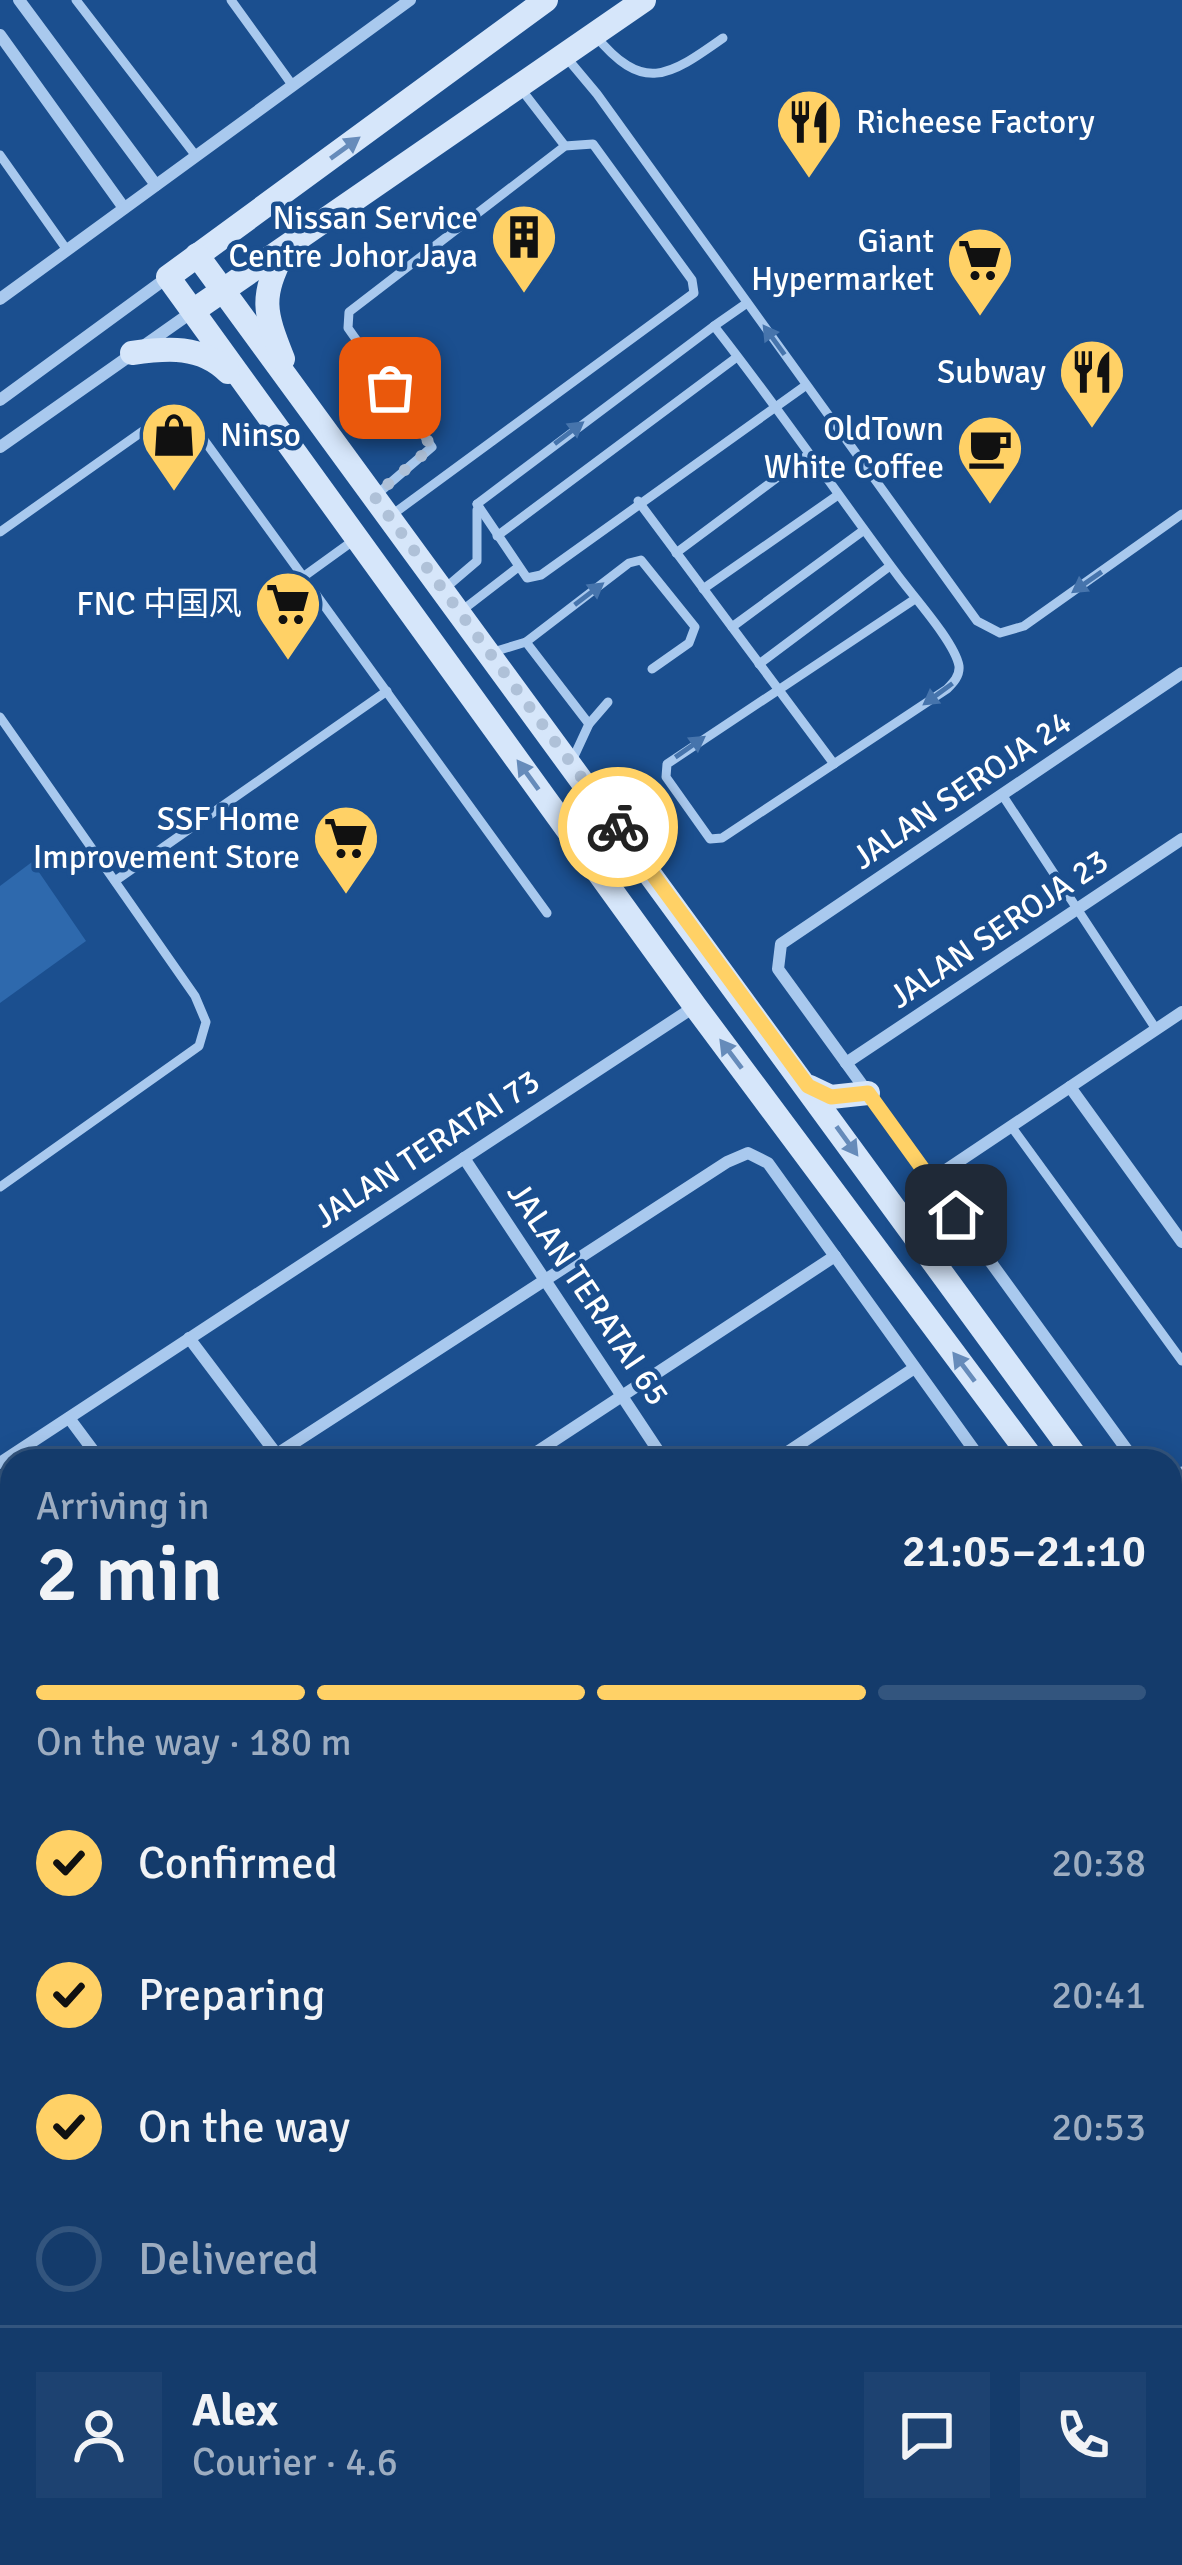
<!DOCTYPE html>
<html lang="en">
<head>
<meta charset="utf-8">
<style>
  body { margin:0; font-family:Signika,"Noto Sans SC",sans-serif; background:#1d4271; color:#f1f3f6; height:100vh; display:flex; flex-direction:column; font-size:45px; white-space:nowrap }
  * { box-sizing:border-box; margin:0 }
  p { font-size:39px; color:#9dadc1 }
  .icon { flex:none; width:66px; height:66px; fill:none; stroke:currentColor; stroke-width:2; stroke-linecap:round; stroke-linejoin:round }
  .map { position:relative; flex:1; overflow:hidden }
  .side { position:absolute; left:0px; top:1449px; width:1182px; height:1116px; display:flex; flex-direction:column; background:#143b6b; border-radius:36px 36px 0 0; box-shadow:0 6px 30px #0003,0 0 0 3px #33557e }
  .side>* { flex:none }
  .pin { position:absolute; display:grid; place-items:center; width:102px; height:102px; color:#fff; margin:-51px; border-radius:24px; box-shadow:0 6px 18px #0006 }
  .courier { position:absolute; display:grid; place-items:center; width:120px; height:120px; margin:-60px; border:9px solid #ffd166; border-radius:50%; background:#fff; color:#222; box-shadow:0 3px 15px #0007 }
  .head em { font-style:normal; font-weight:600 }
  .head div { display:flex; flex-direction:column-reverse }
  .head { display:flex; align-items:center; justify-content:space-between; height:204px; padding:0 36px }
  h1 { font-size:78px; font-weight:600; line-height:90px }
  .bar { display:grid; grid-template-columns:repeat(4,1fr); gap:18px 12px; align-content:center; height:144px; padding:0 36px }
  .bar i { height:15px; border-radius:9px; background:#33557e }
  .bar .selected { background:#ffd166 }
  .bar p { grid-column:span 4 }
  .line { display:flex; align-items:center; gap:30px; padding:0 36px; border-top:3px solid #33557e }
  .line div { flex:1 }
  .round { display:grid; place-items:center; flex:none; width:126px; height:126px; border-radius:0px; background:#1d4271 }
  ol { padding:0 36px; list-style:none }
  li { display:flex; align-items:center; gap:36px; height:132px }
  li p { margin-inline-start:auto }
  li .icon { padding:12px; border-radius:50%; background:#ffd166; color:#111; stroke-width:4 }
  li:last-child { color:#9dadc1 }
  li i { width:66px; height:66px; border:6px solid #33557e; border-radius:50% }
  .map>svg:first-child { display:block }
</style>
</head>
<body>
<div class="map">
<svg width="1182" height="2565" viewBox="0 0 1182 2565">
  <rect width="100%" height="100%" fill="#1b4f8f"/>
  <g fill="#2e69ad">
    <polygon points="32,862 86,941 0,1003 0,886"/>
    <polygon points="0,1870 12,1879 12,2453 0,2448"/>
    <polygon points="227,2553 400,2553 399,2565 227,2565"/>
  </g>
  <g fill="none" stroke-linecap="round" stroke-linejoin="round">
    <g stroke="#a9c9ee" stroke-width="9">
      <polyline points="76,0 196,156"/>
      <polyline points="231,0 293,86"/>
      <path d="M594 34C643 94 668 77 723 38"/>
      <polyline points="566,57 597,94 977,621 1000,633 1024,626 1182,514"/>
      <polyline points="521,89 565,146"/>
      <polyline points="0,155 67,250"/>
      <polyline points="714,326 747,303"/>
      <polyline points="375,496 432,447 348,328 349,312 565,146 593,144 692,280 694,293 389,517"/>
      <polyline points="638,501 834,764"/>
      <path d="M477 504 714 326C777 406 835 491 896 573 911 594 955 642 959 666 960 676 953 683 947 689L722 838 710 839 666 777 667 764 915 599"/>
      <polyline points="477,504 527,578 541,575 805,386"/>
      <polyline points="0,532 167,414 191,422 547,913"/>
      <polyline points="497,536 737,357"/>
      <polyline points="676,553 809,454"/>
      <polyline points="303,577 357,538"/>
      <polyline points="703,589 838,495"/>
      <polyline points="443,590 477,561 477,510"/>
      <polyline points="460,612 517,568"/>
      <polyline points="732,627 864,530"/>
      <polyline points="526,642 589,724"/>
      <polyline points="490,653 526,642 629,563 641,560 695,627 689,643 652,669"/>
      <polyline points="759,664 890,566"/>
      <polyline points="0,717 195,996 206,1022 199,1046 0,1187"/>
      <polyline points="571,763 589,724 608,702"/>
      <polyline points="1003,796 1156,1029"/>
      <polyline points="115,881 387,691"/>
      <polyline points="1011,1126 1182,1361"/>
      <polyline points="1170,1480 1182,1471"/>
      <polyline points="1,2137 12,2134"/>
      <polyline points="1170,2168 1182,2160"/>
      <polyline points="1170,2390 1182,2383"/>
      <polyline points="199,2553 199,2565"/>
      <polyline points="795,2553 804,2565"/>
      <polyline points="526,2565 527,2553"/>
    </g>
    <g stroke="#a9c9ee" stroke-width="12">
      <polyline points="19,0 156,185"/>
      <polyline points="0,35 124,208"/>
      <polyline points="0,299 410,0"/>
      <polyline points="0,400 168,277"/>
      <polyline points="0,447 192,312"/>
      <polyline points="846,1063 1182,839"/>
      <polyline points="1070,1087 1182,1242"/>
      <polyline points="464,1158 665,1461"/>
      <polyline points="931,1180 1182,1012"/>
      <polyline points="189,1338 281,1460"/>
      <polyline points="69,1418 101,1461"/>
      <polyline points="277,1454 727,1162 748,1153 768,1163 982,1461"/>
      <polyline points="523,1461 835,1256"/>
      <polyline points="774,1461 913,1369"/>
      <polyline points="1135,1461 778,969 781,944 1182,673"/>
      <polyline points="0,1463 694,1007"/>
      <polyline points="1170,1509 1182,1530"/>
      <polyline points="0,1647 12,1640"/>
      <polyline points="9,1804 12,1801"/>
      <path d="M1170 1815C1179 1834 1182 1847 1170 1865"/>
      <polyline points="1170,2062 1182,2054"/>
      <polyline points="1170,2282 1182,2275"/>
      <polyline points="1170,2419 1182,2437"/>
      <polyline points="1170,2507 1182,2499"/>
      <polyline points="672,2553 681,2565"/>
      <polyline points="925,2553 934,2565"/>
      <polyline points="435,2565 435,2553"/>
      <polyline points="1086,2565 1103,2553"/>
    </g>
    <g stroke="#d6e6fa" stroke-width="24">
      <polyline points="546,0 168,277 695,1006 1034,1461"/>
      <polyline points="197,255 1079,1461"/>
      <polyline points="193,311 644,0"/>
      <path d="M132 353C167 348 201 345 228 372"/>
      <path d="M283 359C264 311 260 298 284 251"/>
      <polyline points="810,1087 831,1097 868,1093"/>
      <polyline points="1170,1623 1182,1650"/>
      <polyline points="1170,1726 1182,1752"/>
    </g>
  </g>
  <defs><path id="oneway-solid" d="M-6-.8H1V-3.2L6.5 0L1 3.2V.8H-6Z" transform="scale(3)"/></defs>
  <g fill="#668bba">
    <use href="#oneway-solid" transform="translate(345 148) rotate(-36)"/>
    <use href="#oneway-solid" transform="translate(528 775) rotate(-126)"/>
    <use href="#oneway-solid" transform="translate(731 1054) rotate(-127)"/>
    <use href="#oneway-solid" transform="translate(847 1141) rotate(54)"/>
    <use href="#oneway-solid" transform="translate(964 1367) rotate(-127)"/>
  </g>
  <g fill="#4674ac">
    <use href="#oneway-solid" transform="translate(774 340) rotate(-126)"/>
    <use href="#oneway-solid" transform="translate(569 433) rotate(-37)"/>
    <use href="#oneway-solid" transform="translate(1087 582) rotate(145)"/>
    <use href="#oneway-solid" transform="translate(589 594) rotate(-37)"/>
    <use href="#oneway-solid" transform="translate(938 694) rotate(144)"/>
    <use href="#oneway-solid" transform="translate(690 747) rotate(-35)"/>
  </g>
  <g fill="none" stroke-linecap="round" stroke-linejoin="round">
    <polyline stroke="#afc1d8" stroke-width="12" stroke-dasharray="0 21.6" points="390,388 432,447 374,496 618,827"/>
    <polyline stroke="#ffd166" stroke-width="15" points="618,827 808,1086 831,1097 868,1093 956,1215"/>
  </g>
  <defs>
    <g id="restaurant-pin" transform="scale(3.45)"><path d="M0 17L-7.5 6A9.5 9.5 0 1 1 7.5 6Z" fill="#ffd166" stroke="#1b4f8f"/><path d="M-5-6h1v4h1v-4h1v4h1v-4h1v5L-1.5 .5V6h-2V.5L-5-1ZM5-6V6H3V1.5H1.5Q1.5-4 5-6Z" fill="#111"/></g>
    <g id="building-pin" transform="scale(3.45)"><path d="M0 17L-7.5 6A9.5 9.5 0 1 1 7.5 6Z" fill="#ffd166" stroke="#1b4f8f"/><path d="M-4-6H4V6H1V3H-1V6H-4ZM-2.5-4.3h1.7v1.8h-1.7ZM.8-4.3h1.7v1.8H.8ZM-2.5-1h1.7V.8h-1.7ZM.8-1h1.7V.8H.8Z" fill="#111"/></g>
    <g id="supermarket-pin" transform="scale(3.45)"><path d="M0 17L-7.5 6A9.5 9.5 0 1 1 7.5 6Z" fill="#ffd166" stroke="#1b4f8f"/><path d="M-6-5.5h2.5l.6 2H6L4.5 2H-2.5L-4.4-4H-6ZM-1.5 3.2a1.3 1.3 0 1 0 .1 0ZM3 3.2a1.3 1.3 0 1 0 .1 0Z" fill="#111"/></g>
    <g id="shop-pin" transform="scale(3.45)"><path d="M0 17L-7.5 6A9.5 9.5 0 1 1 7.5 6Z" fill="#ffd166" stroke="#1b4f8f"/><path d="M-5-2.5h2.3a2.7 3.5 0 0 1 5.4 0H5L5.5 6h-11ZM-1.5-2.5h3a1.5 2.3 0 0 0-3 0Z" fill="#111"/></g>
    <g id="cafe-pin" transform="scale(3.45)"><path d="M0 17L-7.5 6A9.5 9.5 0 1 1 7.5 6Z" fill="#ffd166" stroke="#1b4f8f"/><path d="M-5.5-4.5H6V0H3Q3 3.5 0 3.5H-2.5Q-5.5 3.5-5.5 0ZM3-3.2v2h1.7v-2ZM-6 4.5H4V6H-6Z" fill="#111"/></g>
  </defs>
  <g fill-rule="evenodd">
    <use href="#restaurant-pin" x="809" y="122"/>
    <use href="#building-pin" x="524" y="237"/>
    <use href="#supermarket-pin" x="980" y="260"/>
    <use href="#restaurant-pin" x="1092" y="372"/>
    <use href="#shop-pin" x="174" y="435"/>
    <use href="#cafe-pin" x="990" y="448"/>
    <use href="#supermarket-pin" x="288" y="604"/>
    <use href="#supermarket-pin" x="346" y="838"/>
  </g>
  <g text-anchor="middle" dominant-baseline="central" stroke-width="9" stroke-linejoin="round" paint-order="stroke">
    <g font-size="33" fill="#fff" stroke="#1b4f8f" text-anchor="end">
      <text x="856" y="122" text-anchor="start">Richeese Factory</text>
      <text x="478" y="218">Nissan Service<tspan x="478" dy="38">Centre Johor Jaya</tspan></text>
      <text x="934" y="241">Giant<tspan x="934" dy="38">Hypermarket</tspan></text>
      <text x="1046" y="372">Subway</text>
      <text x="944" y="429">OldTown<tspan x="944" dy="38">White Coffee</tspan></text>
      <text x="220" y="435" text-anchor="start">Ninso</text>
      <text x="242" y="604">FNC 中国风</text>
      <text x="300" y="819">SSF Home<tspan x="300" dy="38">Improvement Store</tspan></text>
    </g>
    <g font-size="33" fill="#fff" stroke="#1b4f8f">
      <text transform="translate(962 790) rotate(-34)">JALAN SEROJA 24</text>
      <text transform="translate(999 929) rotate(-34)">JALAN SEROJA 23</text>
      <text transform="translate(427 1149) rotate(-33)">JALAN TERATAI 73</text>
      <text transform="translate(588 1294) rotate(56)">JALAN TERATAI 65</text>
    </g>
  </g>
</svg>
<div class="pin" style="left:390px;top:388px;background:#ea580c"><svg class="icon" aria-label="bag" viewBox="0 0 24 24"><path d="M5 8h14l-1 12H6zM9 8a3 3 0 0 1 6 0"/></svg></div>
<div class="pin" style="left:956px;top:1215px;background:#1f2937"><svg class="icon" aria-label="home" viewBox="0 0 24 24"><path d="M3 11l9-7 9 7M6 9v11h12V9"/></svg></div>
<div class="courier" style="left:618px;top:827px"><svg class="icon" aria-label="bike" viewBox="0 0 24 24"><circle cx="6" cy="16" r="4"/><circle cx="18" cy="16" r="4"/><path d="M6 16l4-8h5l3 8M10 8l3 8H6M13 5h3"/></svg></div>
<section class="side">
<div class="head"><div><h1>2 min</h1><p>Arriving in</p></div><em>21:05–21:10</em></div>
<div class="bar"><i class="selected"></i><i class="selected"></i><i class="selected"></i><i></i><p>On the way · 180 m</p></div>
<ol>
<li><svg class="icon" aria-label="check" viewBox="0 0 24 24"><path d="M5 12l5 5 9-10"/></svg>Confirmed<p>20:38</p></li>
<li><svg class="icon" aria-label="check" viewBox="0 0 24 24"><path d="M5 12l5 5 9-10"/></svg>Preparing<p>20:41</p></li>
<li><svg class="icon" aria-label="check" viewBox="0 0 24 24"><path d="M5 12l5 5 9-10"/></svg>On the way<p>20:53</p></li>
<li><i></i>Delivered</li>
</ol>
<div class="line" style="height:216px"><a class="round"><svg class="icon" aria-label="person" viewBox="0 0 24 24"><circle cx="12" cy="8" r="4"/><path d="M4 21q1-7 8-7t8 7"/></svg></a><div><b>Alex</b><p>Courier · 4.6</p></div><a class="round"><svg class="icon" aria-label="chat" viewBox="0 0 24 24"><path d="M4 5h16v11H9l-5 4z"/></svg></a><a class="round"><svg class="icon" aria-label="phone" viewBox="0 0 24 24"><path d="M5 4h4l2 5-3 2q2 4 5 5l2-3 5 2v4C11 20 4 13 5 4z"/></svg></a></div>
</section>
</div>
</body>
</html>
